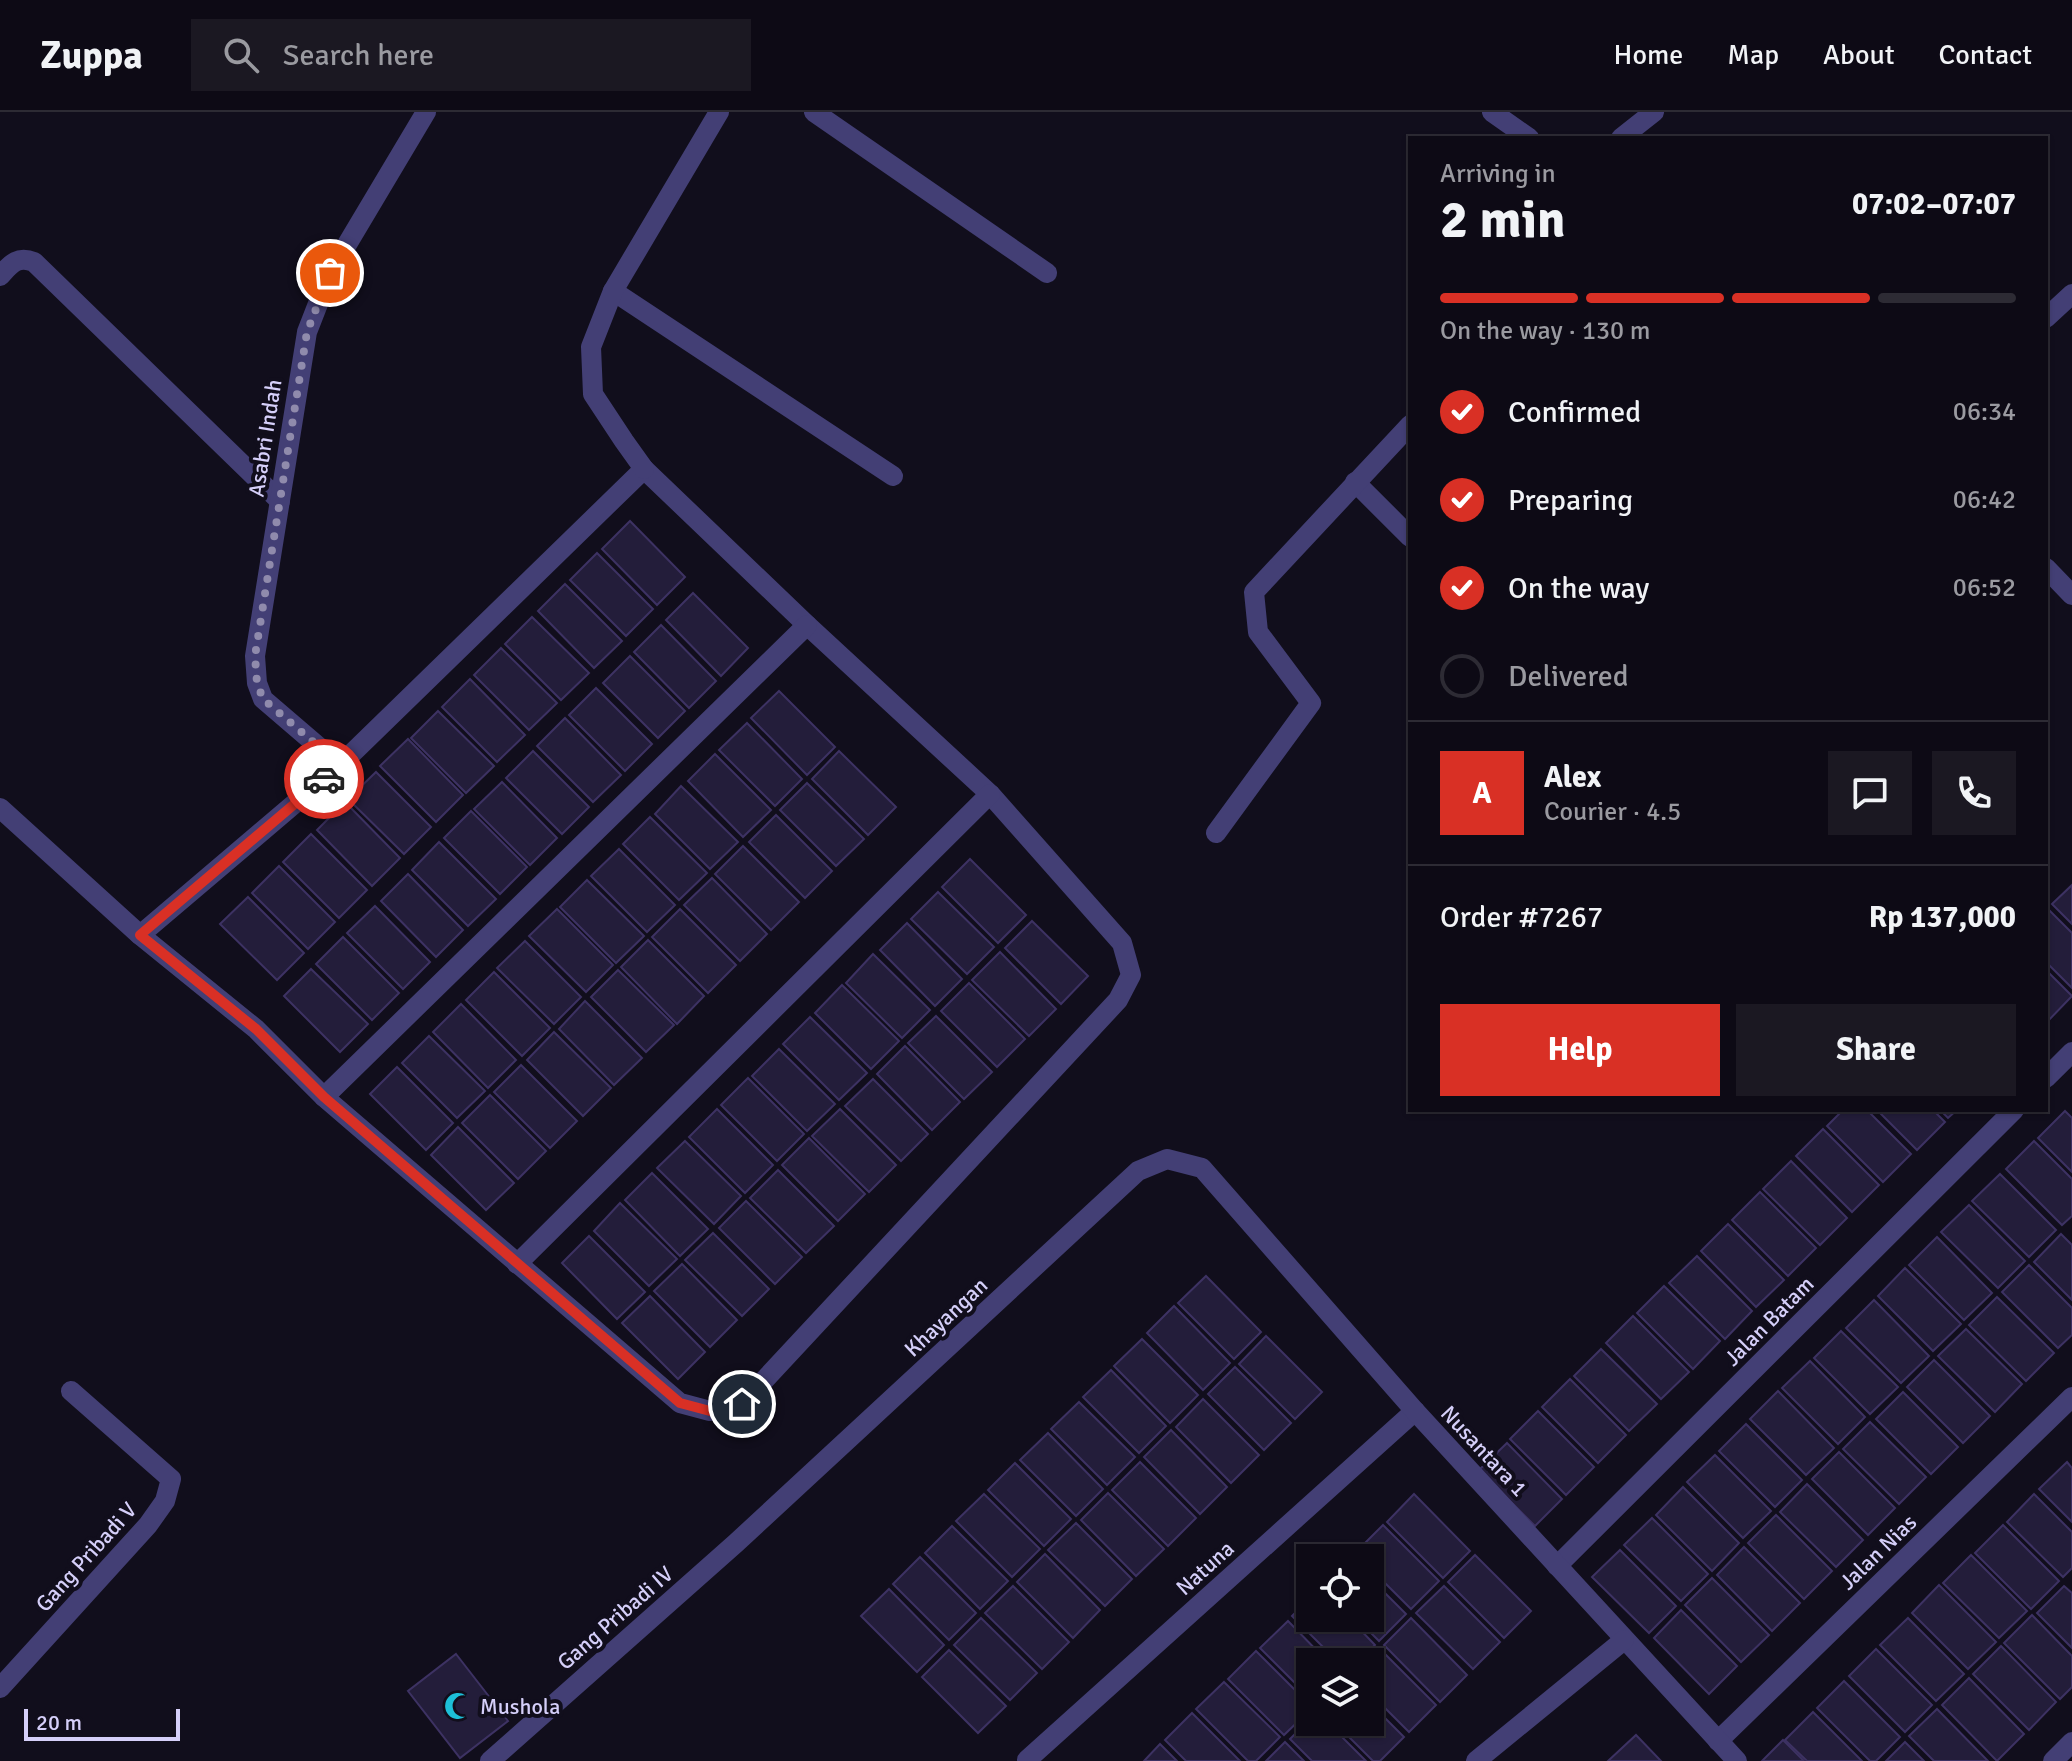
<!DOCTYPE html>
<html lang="en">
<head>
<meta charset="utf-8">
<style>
  body { margin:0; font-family:Signika,sans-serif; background:#1b1822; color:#f1f3f6; height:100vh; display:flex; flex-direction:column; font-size:30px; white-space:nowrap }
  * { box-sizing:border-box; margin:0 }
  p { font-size:26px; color:#9a9aa0 }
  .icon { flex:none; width:44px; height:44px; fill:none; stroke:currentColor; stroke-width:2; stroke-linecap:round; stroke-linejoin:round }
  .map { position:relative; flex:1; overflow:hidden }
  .panel { position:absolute; left:1408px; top:24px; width:640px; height:976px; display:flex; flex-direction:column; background:#0d0a15; border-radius:0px; box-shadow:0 2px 6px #0004,0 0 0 2px #2d2b34 }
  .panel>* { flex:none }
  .tools { position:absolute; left:1296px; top:1432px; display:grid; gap:16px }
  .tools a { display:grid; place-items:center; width:88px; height:88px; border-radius:0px; background:#0d0a15; box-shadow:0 2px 6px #0004,0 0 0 2px #2d2b34; font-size:40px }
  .scale { position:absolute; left:24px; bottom:20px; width:156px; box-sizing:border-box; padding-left:8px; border:4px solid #d5cff9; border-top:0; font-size:22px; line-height:28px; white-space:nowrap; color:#d5cff9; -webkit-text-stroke:6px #110e1c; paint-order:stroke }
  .pin { position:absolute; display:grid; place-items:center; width:68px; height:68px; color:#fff; margin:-34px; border:4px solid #fff; border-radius:50%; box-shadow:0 2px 8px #0007 }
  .courier { position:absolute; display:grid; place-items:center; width:80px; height:80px; margin:-40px; border:6px solid #d93025; border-radius:50%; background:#fff; color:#222; box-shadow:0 2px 10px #0007 }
  .overview em { font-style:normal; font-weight:700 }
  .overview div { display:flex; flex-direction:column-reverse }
  .overview { display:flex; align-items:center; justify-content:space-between; height:136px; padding:0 32px }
  h1 { font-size:52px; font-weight:700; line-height:60px }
  .bar { display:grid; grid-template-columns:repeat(4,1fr); gap:12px 8px; align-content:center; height:96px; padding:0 32px }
  .bar i { height:10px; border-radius:6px; background:#2d2b34 }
  .bar .on { background:#d93025 }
  .bar p { grid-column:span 4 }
  .line { display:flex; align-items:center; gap:20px; padding:0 32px; border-top:2px solid #2d2b34 }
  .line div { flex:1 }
  .round { display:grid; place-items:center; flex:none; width:84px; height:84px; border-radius:0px; background:#1b1822 }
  ol { padding:0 32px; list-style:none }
  li { display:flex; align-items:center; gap:24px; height:88px }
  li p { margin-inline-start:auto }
  li .icon { padding:8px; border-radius:50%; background:#d93025; color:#fff; stroke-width:4 }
  li:last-child { color:#9a9aa0 }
  li i { width:44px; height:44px; border:4px solid #2d2b34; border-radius:50% }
  .button { display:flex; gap:16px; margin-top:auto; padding:16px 32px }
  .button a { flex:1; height:92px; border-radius:0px; background:#d93025; color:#fff; font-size:32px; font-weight:700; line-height:92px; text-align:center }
  .button a+a { background:#1b1822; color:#f1f3f6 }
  header { display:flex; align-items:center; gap:48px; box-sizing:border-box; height:112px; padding:0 40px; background:#0d0a15; border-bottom:2px solid #2d2b34 }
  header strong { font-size:38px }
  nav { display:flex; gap:44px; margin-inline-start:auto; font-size:28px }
  .search { width:560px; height:72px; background:#1b1822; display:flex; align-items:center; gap:20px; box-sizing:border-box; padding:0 28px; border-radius:0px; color:#9a9aa0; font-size:30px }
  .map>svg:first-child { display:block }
</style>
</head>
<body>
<header>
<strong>Zuppa</strong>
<div class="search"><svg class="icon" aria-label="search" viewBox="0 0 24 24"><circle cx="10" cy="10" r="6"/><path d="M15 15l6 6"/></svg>Search here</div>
<nav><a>Home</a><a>Map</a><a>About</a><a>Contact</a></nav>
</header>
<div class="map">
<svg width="2072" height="1649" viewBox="0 0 2072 1649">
  <rect width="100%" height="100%" fill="#110e1c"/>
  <g fill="#231d3a" stroke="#3d3263" stroke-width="2">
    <polygon points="630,409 685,465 657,493 602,437"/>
    <polygon points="597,441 653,497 626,524 570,468"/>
    <polygon points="565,472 622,529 594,556 538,499"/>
    <polygon points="693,481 748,536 721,564 666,508"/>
    <polygon points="532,505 589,561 561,588 505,532"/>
    <polygon points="661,513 716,569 689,596 634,540"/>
    <polygon points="501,536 557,591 529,618 474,563"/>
    <polygon points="630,544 685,599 658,626 603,571"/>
    <polygon points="470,567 525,623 497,650 442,595"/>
    <polygon points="596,576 652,632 625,659 569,603"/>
    <polygon points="779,579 835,635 807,663 751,606"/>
    <polygon points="438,599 494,654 466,681 411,626"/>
    <polygon points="565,606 621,663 593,690 537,634"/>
    <polygon points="747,611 802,667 775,694 719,638"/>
    <polygon points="408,627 463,683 436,710 380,654"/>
    <polygon points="533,639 589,695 562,722 506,666"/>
    <polygon points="839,639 896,695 868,723 812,667"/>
    <polygon points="715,642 771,698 743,725 688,669"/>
    <polygon points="376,660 431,715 404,742 348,687"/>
    <polygon points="502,670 557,726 530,753 474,697"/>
    <polygon points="807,671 864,727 836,754 780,698"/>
    <polygon points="681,674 738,730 710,757 655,702"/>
    <polygon points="345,690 400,746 372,774 317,718"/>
    <polygon points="471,699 527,755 500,782 444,726"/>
    <polygon points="776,703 832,759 805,786 749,730"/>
    <polygon points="650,705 707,761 679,788 623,732"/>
    <polygon points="311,722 367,778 339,806 283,750"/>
    <polygon points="439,730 496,787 468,814 412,758"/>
    <polygon points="743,734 799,790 771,818 715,762"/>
    <polygon points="619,737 675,793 647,820 591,764"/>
    <polygon points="970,747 1026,803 998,831 942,775"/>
    <polygon points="279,754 335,810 308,837 252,781"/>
    <polygon points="408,762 463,818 436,845 381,789"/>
    <polygon points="712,766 767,822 740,849 684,793"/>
    <polygon points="587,768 644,824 616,851 560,795"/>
    <polygon points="2072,773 2072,812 2052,792"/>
    <polygon points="938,780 994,835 967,862 911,807"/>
    <polygon points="248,785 304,841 277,868 220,812"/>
    <polygon points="375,794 430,850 403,877 347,821"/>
    <polygon points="557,797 613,853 586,880 529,824"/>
    <polygon points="680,797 736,853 708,881 652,825"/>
    <polygon points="2048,797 2072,821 2072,876 2046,850 2046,799"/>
    <polygon points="1032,809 1088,864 1061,892 1005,836"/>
    <polygon points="907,811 962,867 935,894 880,838"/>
    <polygon points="343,825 399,881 372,908 316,852"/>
    <polygon points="648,828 704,884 677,912 621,855"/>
    <polygon points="525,829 581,885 554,912 497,856"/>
    <polygon points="1000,840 1056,897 1029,924 972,868"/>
    <polygon points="873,842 930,898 902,926 846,871"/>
    <polygon points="311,857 368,912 340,940 284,884"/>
    <polygon points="618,858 674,913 646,940 591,885"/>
    <polygon points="2046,858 2072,884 2046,911"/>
    <polygon points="494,860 550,916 522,944 466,888"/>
    <polygon points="969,871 1025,927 997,955 941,899"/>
    <polygon points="842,873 899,929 871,957 815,901"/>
    <polygon points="585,889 642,946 614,973 559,917"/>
    <polygon points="461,892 516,948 488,976 433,920"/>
    <polygon points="936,904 992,960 964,987 908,931"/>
    <polygon points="810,905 867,961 839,988 783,932"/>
    <polygon points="554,920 611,976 583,1004 527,948"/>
    <polygon points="429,924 485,979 457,1006 402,951"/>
    <polygon points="905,934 960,990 932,1018 877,962"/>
    <polygon points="779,937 835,992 807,1019 752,964"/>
    <polygon points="521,953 577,1009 550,1036 494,980"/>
    <polygon points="397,955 453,1011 426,1038 370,982"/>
    <polygon points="748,966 804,1022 777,1049 721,993"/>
    <polygon points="873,967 928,1022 901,1049 845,994"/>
    <polygon points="490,983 546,1039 518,1067 462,1011"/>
    <polygon points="717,997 773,1053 745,1081 689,1025"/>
    <polygon points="840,997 896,1053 869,1080 812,1024"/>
    <polygon points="1843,998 1867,998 1911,1042 1883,1070 1827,1014"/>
    <polygon points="1877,998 1933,998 1945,1010 1917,1038"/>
    <polygon points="1940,998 1957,998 1948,1006"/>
    <polygon points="2065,999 2072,1006 2072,1060 2038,1026"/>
    <polygon points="458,1015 514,1071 486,1098 431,1043"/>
    <polygon points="1823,1017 1879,1073 1852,1100 1796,1044"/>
    <polygon points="809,1026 865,1082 838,1109 782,1053"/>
    <polygon points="685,1029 741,1084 714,1112 657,1056"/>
    <polygon points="2034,1029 2072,1067 2072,1104 2062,1113 2006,1057"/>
    <polygon points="1791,1049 1847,1106 1820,1133 1763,1077"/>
    <polygon points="778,1058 834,1114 806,1141 750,1086"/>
    <polygon points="652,1061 708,1117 680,1144 625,1088"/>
    <polygon points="2000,1062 2056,1118 2029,1145 1972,1089"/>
    <polygon points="1760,1080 1816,1136 1788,1164 1732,1108"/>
    <polygon points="746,1089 802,1145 775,1172 719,1116"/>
    <polygon points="620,1091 677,1147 649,1174 594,1119"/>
    <polygon points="1969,1093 2025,1149 1998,1176 1941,1120"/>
    <polygon points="1728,1112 1784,1168 1756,1195 1701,1139"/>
    <polygon points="713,1121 769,1177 742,1204 685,1148"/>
    <polygon points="2061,1122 2072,1133 2072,1188 2034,1150"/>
    <polygon points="589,1124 645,1180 617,1207 562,1151"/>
    <polygon points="1937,1125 1992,1181 1964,1208 1909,1153"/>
    <polygon points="1697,1144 1752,1199 1725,1227 1669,1171"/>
    <polygon points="682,1152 737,1208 710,1235 654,1179"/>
    <polygon points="2029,1153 2072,1196 2072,1223 2058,1236 2002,1180"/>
    <polygon points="1905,1156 1961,1212 1933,1239 1878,1184"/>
    <polygon points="1206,1164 1261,1220 1234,1247 1178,1191"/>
    <polygon points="1664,1174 1720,1229 1693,1257 1637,1201"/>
    <polygon points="650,1184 705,1240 678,1267 622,1211"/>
    <polygon points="1997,1185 2054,1241 2026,1269 1969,1213"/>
    <polygon points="1874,1188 1929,1244 1901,1271 1846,1216"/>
    <polygon points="1174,1194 1230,1251 1203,1278 1147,1221"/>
    <polygon points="1633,1204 1689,1260 1661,1287 1606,1231"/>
    <polygon points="1966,1217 2022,1272 1995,1300 1938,1244"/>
    <polygon points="1841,1219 1898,1275 1870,1302 1814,1246"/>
    <polygon points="1266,1224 1322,1280 1295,1307 1239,1252"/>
    <polygon points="1142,1227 1198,1283 1170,1311 1114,1254"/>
    <polygon points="1601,1237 1657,1292 1629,1319 1574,1264"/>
    <polygon points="1934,1248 1990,1304 1963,1331 1907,1275"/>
    <polygon points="1810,1249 1865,1305 1838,1332 1782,1276"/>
    <polygon points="1235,1255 1291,1311 1264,1338 1208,1282"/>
    <polygon points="1111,1258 1166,1314 1139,1341 1083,1285"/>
    <polygon points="1570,1267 1626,1323 1598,1351 1542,1295"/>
    <polygon points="1778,1279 1834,1336 1806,1363 1750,1307"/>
    <polygon points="1903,1280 1958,1335 1931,1362 1876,1307"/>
    <polygon points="1203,1287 1259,1343 1231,1371 1176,1315"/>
    <polygon points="1079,1290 1135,1345 1107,1373 1051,1317"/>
    <polygon points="1538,1299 1594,1355 1566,1383 1510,1327"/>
    <polygon points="1870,1310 1926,1365 1899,1392 1843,1337"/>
    <polygon points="1746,1312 1802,1368 1775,1395 1719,1339"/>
    <polygon points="1171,1318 1227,1375 1200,1402 1144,1345"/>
    <polygon points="1048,1321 1103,1377 1076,1404 1020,1348"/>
    <polygon points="1507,1331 1562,1387 1535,1414 1479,1358"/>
    <polygon points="1839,1340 1895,1396 1868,1423 1812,1367"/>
    <polygon points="1715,1343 1771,1399 1743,1426 1687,1370"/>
    <polygon points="1140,1350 1196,1406 1168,1434 1112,1378"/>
    <polygon points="2067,1350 2072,1356 2072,1410 2039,1377"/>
    <polygon points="1015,1351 1071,1407 1044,1434 988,1378"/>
    <polygon points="1807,1372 1863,1428 1836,1455 1780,1400"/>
    <polygon points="1683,1375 1739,1431 1712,1459 1656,1403"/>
    <polygon points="1108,1381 1164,1437 1136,1464 1081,1408"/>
    <polygon points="984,1382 1040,1437 1012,1465 956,1409"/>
    <polygon points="1414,1382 1470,1439 1443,1466 1387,1410"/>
    <polygon points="2034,1382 2072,1420 2072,1456 2063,1465 2007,1410"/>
    <polygon points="1776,1403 1832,1459 1804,1487 1748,1431"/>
    <polygon points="1652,1406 1708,1462 1681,1489 1624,1433"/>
    <polygon points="1076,1411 1132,1467 1105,1494 1048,1438"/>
    <polygon points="1383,1413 1439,1469 1411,1497 1370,1456 1370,1446 1360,1446 1355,1441"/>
    <polygon points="2003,1413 2059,1469 2031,1497 1975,1441"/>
    <polygon points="952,1414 1008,1469 980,1497 925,1441"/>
    <polygon points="1744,1435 1800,1491 1772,1519 1717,1463"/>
    <polygon points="1620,1438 1676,1494 1649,1521 1592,1465"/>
    <polygon points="1045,1442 1100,1498 1073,1526 1017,1470"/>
    <polygon points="1475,1443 1531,1499 1504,1526 1448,1470"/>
    <polygon points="1971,1443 2027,1499 1999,1526 1943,1471"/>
    <polygon points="920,1445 976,1501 949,1528 893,1472"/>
    <polygon points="1370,1466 1406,1502 1379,1529 1356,1506 1370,1506"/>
    <polygon points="1712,1466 1769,1523 1741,1550 1685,1493"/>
    <polygon points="1939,1473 1996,1530 1968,1557 1912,1501"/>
    <polygon points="1013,1474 1069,1530 1042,1557 985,1501"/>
    <polygon points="1444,1474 1500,1530 1473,1557 1416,1501"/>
    <polygon points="2064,1474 2072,1481 2072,1536 2037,1501"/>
    <polygon points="889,1477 944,1533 917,1560 861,1504"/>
    <polygon points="1310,1486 1310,1506 1349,1506 1375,1533 1357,1550 1338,1550 1292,1504"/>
    <polygon points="1681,1498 1737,1554 1709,1582 1654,1526"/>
    <polygon points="2032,1503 2072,1544 2072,1575 2060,1587 2004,1531"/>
    <polygon points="981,1506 1037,1561 1010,1588 954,1533"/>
    <polygon points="1411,1506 1467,1563 1440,1590 1384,1533"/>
    <polygon points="1908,1506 1964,1562 1936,1589 1880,1533"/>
    <polygon points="1288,1509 1328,1550 1310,1550 1310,1586 1260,1536"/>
    <polygon points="2001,1534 2056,1590 2029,1618 1973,1562"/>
    <polygon points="1380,1537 1436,1593 1409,1620 1370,1581 1370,1550 1367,1550"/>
    <polygon points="1876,1537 1932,1593 1905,1620 1849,1564"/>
    <polygon points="949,1538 1006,1594 978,1621 922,1565"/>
    <polygon points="1256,1539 1310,1593 1310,1598 1284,1623 1228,1567"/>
    <polygon points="456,1542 508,1609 460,1646 408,1579"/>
    <polygon points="1969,1566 2024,1622 1997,1649 1942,1593"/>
    <polygon points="1844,1569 1900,1625 1876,1649 1870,1649 1817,1596"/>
    <polygon points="1224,1570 1280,1625 1256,1649 1248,1649 1196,1597"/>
    <polygon points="1370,1591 1404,1625 1380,1649 1373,1649 1334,1610 1370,1610"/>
    <polygon points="1937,1597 1988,1649 1934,1649 1909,1624"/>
    <polygon points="1813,1600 1862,1649 1807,1649 1785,1628"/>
    <polygon points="1192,1601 1240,1649 1186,1649 1165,1628"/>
    <polygon points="1310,1607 1310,1610 1327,1610 1366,1649 1312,1649 1290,1627"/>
    <polygon points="1636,1623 1661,1649 1608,1649"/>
    <polygon points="1783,1628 1804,1649 1762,1649"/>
    <polygon points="1285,1630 1304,1649 1266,1649"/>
    <polygon points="1905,1630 1924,1649 1886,1649"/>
    <polygon points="1160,1632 1177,1649 1144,1649"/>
  </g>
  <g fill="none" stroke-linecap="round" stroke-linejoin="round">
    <polyline stroke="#433f75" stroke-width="20" points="0,1576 148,1413 165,1389 171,1367 71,1279"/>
    <g stroke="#433f75" stroke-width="20">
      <polyline points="814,0 1047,161"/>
      <polyline points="1492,0 1529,26"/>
      <polyline points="1621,26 1654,0"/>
      <path d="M0 164C10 153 17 143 34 150L280 389"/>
      <polyline points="613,179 893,364"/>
      <polyline points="2046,206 2072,182"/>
      <polygon points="644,357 807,513 990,682 1122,831 1131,863 1118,888 742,1292 710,1299 680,1291 324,985 256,917 140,823 340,653"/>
      <polyline points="644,357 624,329 593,282 591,235 613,179 719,0"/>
      <polyline points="1355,370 1410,425"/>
      <polyline points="2046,456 2072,483"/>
      <polyline points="340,653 263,587 257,571 255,544 307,220 330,161 426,0"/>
      <polyline points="0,696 140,823"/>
      <polyline points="1216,721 1311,591 1258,520 1254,480 1410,313"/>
      <polyline points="2046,966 2072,940"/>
      <polyline points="324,985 807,513"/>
      <polyline points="517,1152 990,682"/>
      <polyline points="1557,1454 2014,998"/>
      <polyline points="1718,1629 2072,1285"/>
      <polyline points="1027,1648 1415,1299"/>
      <polyline points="490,1649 736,1431 1138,1059 1167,1047 1202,1056 1415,1299 1737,1649"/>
      <polyline points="1476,1649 1624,1528"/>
      <polyline points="2053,1649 2072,1630"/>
    </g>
  </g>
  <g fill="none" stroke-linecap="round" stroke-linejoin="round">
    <polyline stroke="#908bac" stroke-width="8" stroke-dasharray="0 14.4" points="324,667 340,653 263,587 257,571 255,544 307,220 330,161"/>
    <polyline stroke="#d93025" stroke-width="10" points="324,667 140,823 256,917 324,985 680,1291 710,1299 742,1292"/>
  </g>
  <defs>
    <g id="mosque-bare" transform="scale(2.16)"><path d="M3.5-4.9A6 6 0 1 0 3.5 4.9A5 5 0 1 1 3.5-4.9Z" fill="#1dbfd7" stroke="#110e1c" stroke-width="2.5" paint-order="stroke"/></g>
  </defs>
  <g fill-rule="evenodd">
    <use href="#mosque-bare" x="458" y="1594"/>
  </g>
  <g text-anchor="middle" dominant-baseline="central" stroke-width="8" stroke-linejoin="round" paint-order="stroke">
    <g font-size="22" fill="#d5cff9" stroke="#110e1c">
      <text transform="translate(265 326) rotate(-81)">Asabri Indah</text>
      <text transform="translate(946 1205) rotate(-43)">Khayangan</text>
      <text transform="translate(1769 1209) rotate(-45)">Jalan Batam</text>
      <text transform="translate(1484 1339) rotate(47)">Nusantara 1</text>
      <text transform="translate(1878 1440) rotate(-44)">Jalan Nias</text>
      <text transform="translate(86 1445) rotate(-48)">Gang Pribadi V</text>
      <text transform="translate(1205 1456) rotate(-42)">Natuna</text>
      <text transform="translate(615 1506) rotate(-41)">Gang Pribadi IV</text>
    </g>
    <g font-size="22" fill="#d5cff9" stroke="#110e1c" text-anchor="start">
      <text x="480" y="1594">Mushola</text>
    </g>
  </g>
</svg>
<div class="tools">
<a><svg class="icon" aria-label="locate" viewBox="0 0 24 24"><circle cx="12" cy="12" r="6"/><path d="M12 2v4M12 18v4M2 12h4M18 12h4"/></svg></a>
<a><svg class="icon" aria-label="layers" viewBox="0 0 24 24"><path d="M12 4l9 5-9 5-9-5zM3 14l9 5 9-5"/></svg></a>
</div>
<div class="scale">20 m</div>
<div class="pin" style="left:330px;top:161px;background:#ea580c"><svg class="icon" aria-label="bag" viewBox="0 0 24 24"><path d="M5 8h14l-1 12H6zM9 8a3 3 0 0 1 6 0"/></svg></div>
<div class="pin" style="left:742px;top:1292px;background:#1f2937"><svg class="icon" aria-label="home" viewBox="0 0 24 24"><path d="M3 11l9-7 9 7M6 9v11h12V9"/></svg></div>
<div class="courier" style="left:324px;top:667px"><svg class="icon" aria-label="car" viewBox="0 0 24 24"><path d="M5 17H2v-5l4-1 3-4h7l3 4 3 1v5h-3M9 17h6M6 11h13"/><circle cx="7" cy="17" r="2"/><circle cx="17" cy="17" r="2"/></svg></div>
<section class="panel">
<div class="overview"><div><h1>2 min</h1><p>Arriving in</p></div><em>07:02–07:07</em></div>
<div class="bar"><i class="on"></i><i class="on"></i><i class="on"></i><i></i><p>On the way · 130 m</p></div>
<ol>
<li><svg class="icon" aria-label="check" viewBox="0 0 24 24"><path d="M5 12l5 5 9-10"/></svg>Confirmed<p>06:34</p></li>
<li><svg class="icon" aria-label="check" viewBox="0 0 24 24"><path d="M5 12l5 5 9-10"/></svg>Preparing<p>06:42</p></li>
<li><svg class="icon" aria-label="check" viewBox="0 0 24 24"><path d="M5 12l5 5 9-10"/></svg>On the way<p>06:52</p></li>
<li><i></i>Delivered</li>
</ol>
<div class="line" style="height:144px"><b class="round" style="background:#d93025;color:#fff">A</b><div><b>Alex</b><p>Courier · 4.5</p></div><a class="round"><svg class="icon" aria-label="chat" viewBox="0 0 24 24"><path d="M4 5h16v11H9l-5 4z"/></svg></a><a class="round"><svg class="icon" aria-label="phone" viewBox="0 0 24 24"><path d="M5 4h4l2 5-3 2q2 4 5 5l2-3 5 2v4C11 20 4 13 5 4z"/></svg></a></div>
<div class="line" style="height:104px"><div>Order #7267</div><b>Rp 137,000</b></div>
<div class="button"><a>Help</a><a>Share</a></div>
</section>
</div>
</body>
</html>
